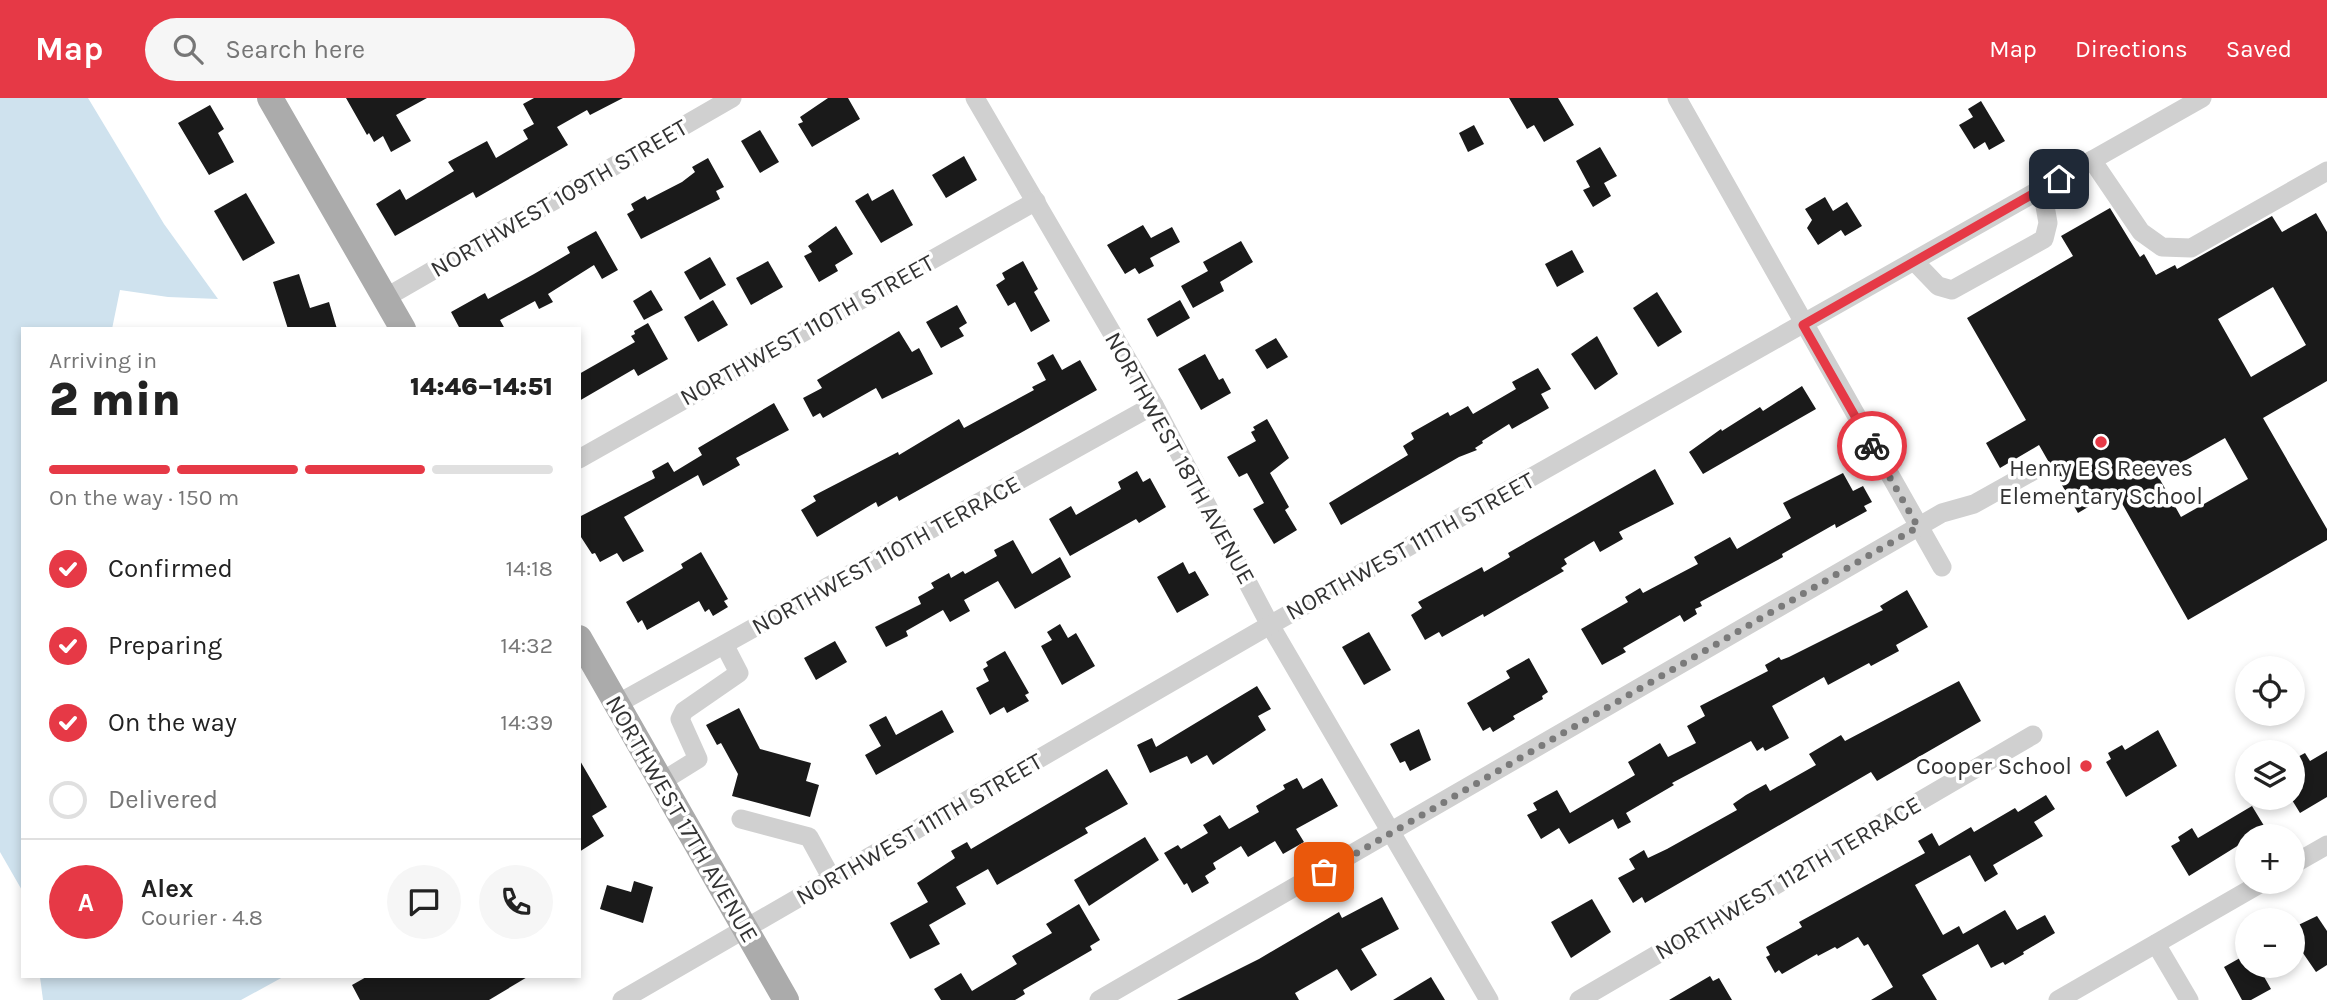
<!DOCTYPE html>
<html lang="en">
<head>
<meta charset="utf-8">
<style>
  body { margin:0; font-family:Karla,sans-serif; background:#f6f6f6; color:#222; height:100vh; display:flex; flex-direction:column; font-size:26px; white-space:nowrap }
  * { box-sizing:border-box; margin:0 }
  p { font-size:23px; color:#767676 }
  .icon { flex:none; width:38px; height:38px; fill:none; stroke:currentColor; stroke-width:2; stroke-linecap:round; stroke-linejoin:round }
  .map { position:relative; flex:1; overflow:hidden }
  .details { position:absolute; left:21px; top:229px; width:560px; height:651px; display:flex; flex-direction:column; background:#fff; border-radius:0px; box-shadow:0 4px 10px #0003 }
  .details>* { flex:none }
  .fabs { position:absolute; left:2235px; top:558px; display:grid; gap:14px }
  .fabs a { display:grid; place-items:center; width:70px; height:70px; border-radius:50%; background:#fff; box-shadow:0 4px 10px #0003; font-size:35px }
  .pin { position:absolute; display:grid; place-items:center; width:60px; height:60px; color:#fff; margin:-30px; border-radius:14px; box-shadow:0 4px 10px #0006 }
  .courier { position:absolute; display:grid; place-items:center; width:70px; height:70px; margin:-35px; border:5px solid #e63946; border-radius:50%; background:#fff; color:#222; box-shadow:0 2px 9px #0007 }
  .head em { font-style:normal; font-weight:800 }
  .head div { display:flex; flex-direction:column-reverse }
  .head { display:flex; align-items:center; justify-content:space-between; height:119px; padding:0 28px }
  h1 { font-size:46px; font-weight:800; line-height:52px }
  .bar { display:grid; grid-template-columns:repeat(4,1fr); gap:10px 7px; align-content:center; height:84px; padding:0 28px }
  .bar i { height:9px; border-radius:5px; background:#e0e0e0 }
  .bar .active { background:#e63946 }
  .bar p { grid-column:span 4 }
  .line { display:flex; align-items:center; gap:18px; padding:0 28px; border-top:2px solid #e0e0e0 }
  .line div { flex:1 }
  .round { display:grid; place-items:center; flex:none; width:74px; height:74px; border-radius:37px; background:#f6f6f6 }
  ol { padding:0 28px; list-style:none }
  li { display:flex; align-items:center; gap:21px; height:77px }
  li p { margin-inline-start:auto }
  li .icon { padding:7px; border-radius:50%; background:#e63946; color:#fff; stroke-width:4 }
  li:last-child { color:#767676 }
  li i { width:38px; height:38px; border:4px solid #e0e0e0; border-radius:50% }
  header { display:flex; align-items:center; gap:42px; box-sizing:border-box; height:98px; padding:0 35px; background:#e63946; color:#fff }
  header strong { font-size:33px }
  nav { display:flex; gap:38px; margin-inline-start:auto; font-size:24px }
  .search { width:490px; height:63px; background:#f6f6f6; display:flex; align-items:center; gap:18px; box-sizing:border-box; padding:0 24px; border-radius:38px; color:#767676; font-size:26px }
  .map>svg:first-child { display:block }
</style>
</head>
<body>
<header>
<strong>Map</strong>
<div class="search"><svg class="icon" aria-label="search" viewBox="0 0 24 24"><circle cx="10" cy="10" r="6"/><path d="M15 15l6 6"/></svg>Search here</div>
<nav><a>Map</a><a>Directions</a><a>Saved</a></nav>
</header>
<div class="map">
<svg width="2327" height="902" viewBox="0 0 2327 902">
  <rect width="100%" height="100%" fill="#fff"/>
  <g fill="#cfe2ee">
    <polygon points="0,0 88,0 164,126 218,201 168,199 120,192 112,231 23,231 23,794 0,754"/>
    <polygon points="40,879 40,878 283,879 241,902 43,902"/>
  </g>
  <g fill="#1a1a1a" fill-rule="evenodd">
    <polygon points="346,0 427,0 396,17 411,43 391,54 383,38 374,44 369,35 367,37"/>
    <polygon points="534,0 623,0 590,17 587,12 557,29 568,47 476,100 473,94 395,138 376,106 400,91 406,102 454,73 448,64 487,43 496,60 528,41 523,32 534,26 523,6"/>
    <polygon points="828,0 848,0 860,21 812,49 798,26 803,24 800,19"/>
    <polygon points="1509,0 1558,0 1574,27 1544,44 1534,27 1527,31"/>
    <polygon points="1981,3 2005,43 1989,52 1985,44 1974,51 1959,27 1973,19 1968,11"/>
    <polygon points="210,7 224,31 218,35 234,64 209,77 178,25"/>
    <polygon points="1474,27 1484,46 1468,54 1459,35"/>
    <polygon points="760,32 779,64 760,75 741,43"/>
    <polygon points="1600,49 1617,78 1604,85 1611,98 1593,109 1583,92 1590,89 1576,63"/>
    <polygon points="964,58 977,82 946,100 932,77"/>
    <polygon points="708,60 724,89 716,93 720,101 641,141 627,116 634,112 631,106 645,98 647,102 682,84 695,74 692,69"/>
    <polygon points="893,91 913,127 881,145 855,103 868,95 872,103"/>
    <polygon points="246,95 275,145 243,163 214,113"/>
    <polygon points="1825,99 1833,113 1847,104 1862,128 1845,138 1841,132 1818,147 1807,130 1812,122 1805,111"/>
    <path d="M2110 110 2140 159 2144 156 2156 177 2175 167 2177 171 2272 118 2282 134 2316 115 2327 134V283L2263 320 2327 431V442L2188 522 2115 393 2078 415 2039 347 2000 370 1986 345 2026 322 1967 220 2073 158 2061 138ZM2273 189 2306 247 2251 279 2218 221ZM2225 340 2248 381 2181 419 2158 378Z"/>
    <polygon points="1143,127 1151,140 1172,129 1180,144 1150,160 1154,168 1139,176 1135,170 1125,176 1107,147"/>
    <polygon points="836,128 853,156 835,167 838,173 819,184 804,158 812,154 808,148"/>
    <polygon points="596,133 618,172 602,181 594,167 548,196 553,204 539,211 535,203 500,222 505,231 460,231 451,214 485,195 488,201 534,176 570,155 567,149"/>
    <polygon points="1241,143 1253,164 1220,184 1224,193 1193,210 1181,188 1208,173 1203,164"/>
    <polygon points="1572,152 1584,174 1557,189 1545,166"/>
    <polygon points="710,159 726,187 700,202 684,174"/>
    <polygon points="768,163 783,189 751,207 736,180"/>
    <polygon points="1023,163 1038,191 1034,194 1050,223 1031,234 1015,204 1008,208 996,187 1005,181 1002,175"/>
    <polygon points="299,176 310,210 329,204 337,231 288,231 273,184"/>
    <polygon points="651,192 663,212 644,222 633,203"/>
    <polygon points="1657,194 1682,234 1658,249 1633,210"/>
    <polygon points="713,202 728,227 698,244 684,219"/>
    <polygon points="1180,202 1190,220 1157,239 1147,221"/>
    <polygon points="957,207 967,225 959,230 964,238 941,250 926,224"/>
    <polygon points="648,225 668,261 638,278 634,271 579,303 579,276 635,244 631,238 635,236 634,233"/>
    <polygon points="899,233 912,254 919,250 933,276 882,301 876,290 823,320 820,315 813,319 803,300 822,290 817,282"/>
    <polygon points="1597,238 1618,276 1595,292 1571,256"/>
    <polygon points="1276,240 1288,259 1267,271 1255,252"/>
    <polygon points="1053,256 1062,272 1080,262 1097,292 899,403 897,398 878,409 876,404 817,439 801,412 816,403 813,398 898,354 899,357 959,321 964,330 1034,292 1032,289 1046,282 1037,265"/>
    <polygon points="1205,256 1219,282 1223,280 1231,295 1201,312 1178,271"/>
    <polygon points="1538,270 1551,291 1541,296 1549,310 1512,331 1509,326 1482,343 1483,345 1475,350 1477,352 1459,359 1341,427 1329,405 1408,357 1403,348 1414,341 1411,335 1448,314 1450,318 1468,308 1473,316 1516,291 1512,284"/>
    <polygon points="1802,288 1816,311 1703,376 1689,354 1721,331 1722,333 1760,309 1763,313"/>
    <polygon points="774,305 789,332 736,360 740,367 703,388 698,377 624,419 644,453 623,464 617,455 600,464 595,455 592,456 579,436 579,419 655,380 652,373 668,364 674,374 702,357 698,350"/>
    <polygon points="1267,321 1289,360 1270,375 1289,409 1285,412 1297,432 1274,446 1253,411 1264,405 1247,375 1239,379 1227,359 1256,343 1251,334 1255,332 1253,329"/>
    <polygon points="1655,371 1674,406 1619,434 1623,441 1600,454 1594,443 1564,461 1567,466 1561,470 1564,473 1484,519 1483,516 1442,539 1439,534 1425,542 1411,517 1422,510 1418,504 1482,469 1484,474 1510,459 1508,455"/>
    <polygon points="1137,373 1143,384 1150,380 1166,409 1139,425 1136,421 1070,458 1049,421 1071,408 1076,417 1121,391 1118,384"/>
    <polygon points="1843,375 1853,393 1863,388 1872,404 1864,408 1867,413 1836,430 1835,426 1782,456 1783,459 1700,504 1702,508 1695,511 1697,516 1684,524 1680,517 1623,550 1626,554 1602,567 1581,531 1628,504 1625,499 1640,490 1643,495 1698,466 1694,459 1730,439 1737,451 1791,420 1783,405"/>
    <polygon points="1013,442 1032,476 1060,459 1071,479 1015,511 998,483 964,502 970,513 950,524 943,512 906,533 908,538 886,549 875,529 921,506 918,499 934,490 931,485 949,475 951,480 963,473 965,476 997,458 994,452"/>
    <polygon points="701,454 728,501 724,503 728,509 713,518 709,511 705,514 699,503 647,532 642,522 638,525 626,504 683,470 681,466"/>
    <polygon points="1183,464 1189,476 1195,473 1209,497 1177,515 1157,479"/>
    <polygon points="1907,492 1928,529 1896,547 1899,553 1871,568 1869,565 1828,587 1824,579 1772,608 1789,640 1765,653 1763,649 1757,653 1751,643 1672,685 1674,687 1626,715 1631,724 1618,731 1613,721 1569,746 1559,730 1541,741 1527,717 1537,712 1533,705 1557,692 1570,715 1635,677 1628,664 1660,645 1668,659 1696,645 1687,628 1705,618 1700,608 1768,573 1765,567 1779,559 1781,562 1789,559 1883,512 1880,508"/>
    <polygon points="1060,526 1068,540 1076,535 1095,568 1062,587 1041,548 1052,542 1047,534"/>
    <polygon points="1369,534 1391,572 1364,587 1342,549"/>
    <polygon points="835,543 847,564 816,582 804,560"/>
    <polygon points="1005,553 1029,595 1025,597 1029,603 1007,615 1004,609 990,617 976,590 989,583 983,571 988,568 986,564"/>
    <polygon points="1529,560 1548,594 1542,598 1543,601 1513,618 1515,621 1493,634 1490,629 1483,633 1467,605 1510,580 1506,573"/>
    <polygon points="1959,583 1981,623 1877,683 1871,674 1645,805 1642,799 1633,805 1618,780 1635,771 1629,761 1644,752 1648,760 1667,751 1737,712 1733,706 1746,697 1766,686 1770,693 1816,667 1809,656 1841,637 1845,643"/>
    <polygon points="1257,588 1271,611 1258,618 1266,632 1213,667 1207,657 1191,666 1187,658 1150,675 1137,647 1152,640 1156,649"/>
    <polygon points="739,610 760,651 811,665 806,683 819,687 810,719 732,698 738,676 721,645 717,647 706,627"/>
    <polygon points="942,612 954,634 876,677 865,657 881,648 869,627 886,618 896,637"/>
    <polygon points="1419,631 1431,662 1410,673 1405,663 1400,665 1390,646"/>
    <polygon points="2158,632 2177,668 2126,699 2106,664 2111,661 2108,655 2122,647 2125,652"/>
    <polygon points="2327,653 2327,699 2300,715 2292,702 2292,662 2305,655 2310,663"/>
    <polygon points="579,661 607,709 592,718 604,738 579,754"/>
    <polygon points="1107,671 1128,706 1085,730 1088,735 997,787 988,771 956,789 966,806 929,827 940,846 910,861 890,825 928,804 917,785 955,760 951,753 967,744 971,751"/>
    <polygon points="1297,680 1303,691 1322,680 1338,708 1296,731 1304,744 1283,756 1275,743 1248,759 1241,748 1213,765 1216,771 1205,778 1209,785 1192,795 1187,785 1184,787 1164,755 1178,747 1181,751 1208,735 1203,727 1220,717 1229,731 1259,714 1256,708 1285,691 1283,687"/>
    <polygon points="2046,697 2055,711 2034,724 2043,738 1993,767 1998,776 1985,784 1970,757 1915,787 1943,837 1959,828 1963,836 2005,812 2017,832 2045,817 2055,835 2023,854 2024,856 2005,867 2003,864 1991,870 1978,846 1922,877 1937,902 1871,902 1893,889 1868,846 1864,848 1858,839 1837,851 1835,849 1818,858 1817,856 1782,876 1779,872 1775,875 1766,859 1770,857 1766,849 1802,829 1799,824 1925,755 1918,743 1932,735 1939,748 1971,729 1974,734 2015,710 2018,714"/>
    <polygon points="2252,708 2266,731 2247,738 2247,742 2189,778 2171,748 2180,743 2178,739 2192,730 2198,740"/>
    <polygon points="1145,739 1159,762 1089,808 1074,782"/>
    <polygon points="634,783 653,789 643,825 600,811 607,787 631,794"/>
    <polygon points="1382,799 1399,831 1361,851 1377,877 1351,893 1337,871 1295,895 1299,902 1177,902 1259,861 1339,814 1342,820"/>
    <polygon points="1592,801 1611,834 1571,860 1551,824"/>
    <polygon points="1079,806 1100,842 1090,848 1092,852 1023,892 1025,896 1015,902 941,902 934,891 961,875 972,893 1017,866 1012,858 1052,835 1046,826"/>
    <polygon points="2317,818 2327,833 2327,867 2316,874 2292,839 2292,830"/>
    <polygon points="2247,856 2247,868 2258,868 2271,891 2251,902 2242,902 2224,869"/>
    <polygon points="368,878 529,878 489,902 360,902 352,887"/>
    <polygon points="1710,878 1713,883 1719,880 1732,902 1669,902"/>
    <polygon points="1431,879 1445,902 1393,902"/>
  </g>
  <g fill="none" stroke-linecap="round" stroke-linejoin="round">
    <g stroke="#d0d0d0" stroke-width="19">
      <polyline points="975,0 1154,307 1270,527 1489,902"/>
      <polyline points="1677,0 1942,469"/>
      <polyline points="2092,62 2141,134 2162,149 2191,150 2327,73"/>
      <polyline points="1914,163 1938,188 1952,192 2044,141 2048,125 2042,91"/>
      <polyline points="385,200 732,0"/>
      <polyline points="579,361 1036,103"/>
      <polyline points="617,606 1154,307"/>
      <polyline points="661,684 698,661 680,621 684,613 739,575 725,548"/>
      <polyline points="741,721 809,739 832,781"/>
      <polyline points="2292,767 2327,747"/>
      <polyline points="2156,846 2189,902"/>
      <polyline points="622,902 1270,527 2202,0"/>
      <polyline points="1099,902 1942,415 1974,406 2033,373"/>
      <polyline points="1579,902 2033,637"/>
      <polyline points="2058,902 2263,784"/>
    </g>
    <g stroke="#ababab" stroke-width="26">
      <polyline points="270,0 403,231"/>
      <polyline points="579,540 786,902"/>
    </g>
  </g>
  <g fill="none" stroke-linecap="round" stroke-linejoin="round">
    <polyline stroke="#7a7a7a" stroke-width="7" stroke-dasharray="0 12.6" points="1324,774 1918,429 1872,348"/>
    <polyline stroke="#e63946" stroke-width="9" points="1872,348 1803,227 2059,81"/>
  </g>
  <g fill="#e63946" stroke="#fff" stroke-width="2.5">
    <circle cx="2101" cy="344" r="7"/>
    <circle cx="2086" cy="668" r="7"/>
  </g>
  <g text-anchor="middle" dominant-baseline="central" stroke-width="7" stroke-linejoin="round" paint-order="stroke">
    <g font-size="24" fill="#333" stroke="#fff">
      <text transform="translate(559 100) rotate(-30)">NORTHWEST 109TH STREET</text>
      <text transform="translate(807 232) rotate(-29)">NORTHWEST 110TH STREET</text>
      <text transform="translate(1180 360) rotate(61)">NORTHWEST 18TH AVENUE</text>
      <text transform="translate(1410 448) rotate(-29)">NORTHWEST 111TH STREET</text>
      <text transform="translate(886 457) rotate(-29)">NORTHWEST 110TH TERRACE</text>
      <text transform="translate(682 721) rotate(60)">NORTHWEST 17TH AVENUE</text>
      <text transform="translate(919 731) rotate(-30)">NORTHWEST 111TH STREET</text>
      <text transform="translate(1788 780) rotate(-30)">NORTHWEST 112TH TERRACE</text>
    </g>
    <g font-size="24" fill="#333" stroke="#fff">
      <text x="2101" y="370">Henry E S Reeves<tspan x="2101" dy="28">Elementary School</tspan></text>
      <text x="2072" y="668" text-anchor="end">Cooper School</text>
    </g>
  </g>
</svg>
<div class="fabs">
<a><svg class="icon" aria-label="locate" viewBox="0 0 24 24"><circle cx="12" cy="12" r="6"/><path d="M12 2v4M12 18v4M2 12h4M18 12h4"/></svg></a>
<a><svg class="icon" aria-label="layers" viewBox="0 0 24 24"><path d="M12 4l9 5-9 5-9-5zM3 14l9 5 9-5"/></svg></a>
<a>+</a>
<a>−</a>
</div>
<div class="pin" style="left:1324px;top:774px;background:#ea580c"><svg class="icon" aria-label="bag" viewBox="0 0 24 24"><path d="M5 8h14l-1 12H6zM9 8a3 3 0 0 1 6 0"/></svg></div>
<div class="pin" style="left:2059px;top:81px;background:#1f2937"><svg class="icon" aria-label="home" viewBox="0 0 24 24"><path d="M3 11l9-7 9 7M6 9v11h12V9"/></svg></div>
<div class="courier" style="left:1872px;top:348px"><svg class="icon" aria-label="bike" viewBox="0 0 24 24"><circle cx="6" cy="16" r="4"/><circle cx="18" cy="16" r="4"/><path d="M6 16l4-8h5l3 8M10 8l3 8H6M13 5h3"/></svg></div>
<section class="details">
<div class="head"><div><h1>2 min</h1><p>Arriving in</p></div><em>14:46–14:51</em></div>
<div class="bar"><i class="active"></i><i class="active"></i><i class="active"></i><i></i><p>On the way · 150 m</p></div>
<ol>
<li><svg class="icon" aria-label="check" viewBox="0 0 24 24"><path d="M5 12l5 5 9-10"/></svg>Confirmed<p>14:18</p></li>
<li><svg class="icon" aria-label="check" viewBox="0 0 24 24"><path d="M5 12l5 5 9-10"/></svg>Preparing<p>14:32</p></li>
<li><svg class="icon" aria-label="check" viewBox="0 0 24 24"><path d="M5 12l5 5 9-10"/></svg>On the way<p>14:39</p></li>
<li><i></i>Delivered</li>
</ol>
<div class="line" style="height:126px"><b class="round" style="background:#e63946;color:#fff">A</b><div><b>Alex</b><p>Courier · 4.8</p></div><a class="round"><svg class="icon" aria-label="chat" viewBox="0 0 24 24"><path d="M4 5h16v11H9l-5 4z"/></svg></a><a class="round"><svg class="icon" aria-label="phone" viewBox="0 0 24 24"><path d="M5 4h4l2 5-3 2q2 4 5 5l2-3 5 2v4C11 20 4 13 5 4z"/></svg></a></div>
</section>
</div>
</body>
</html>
